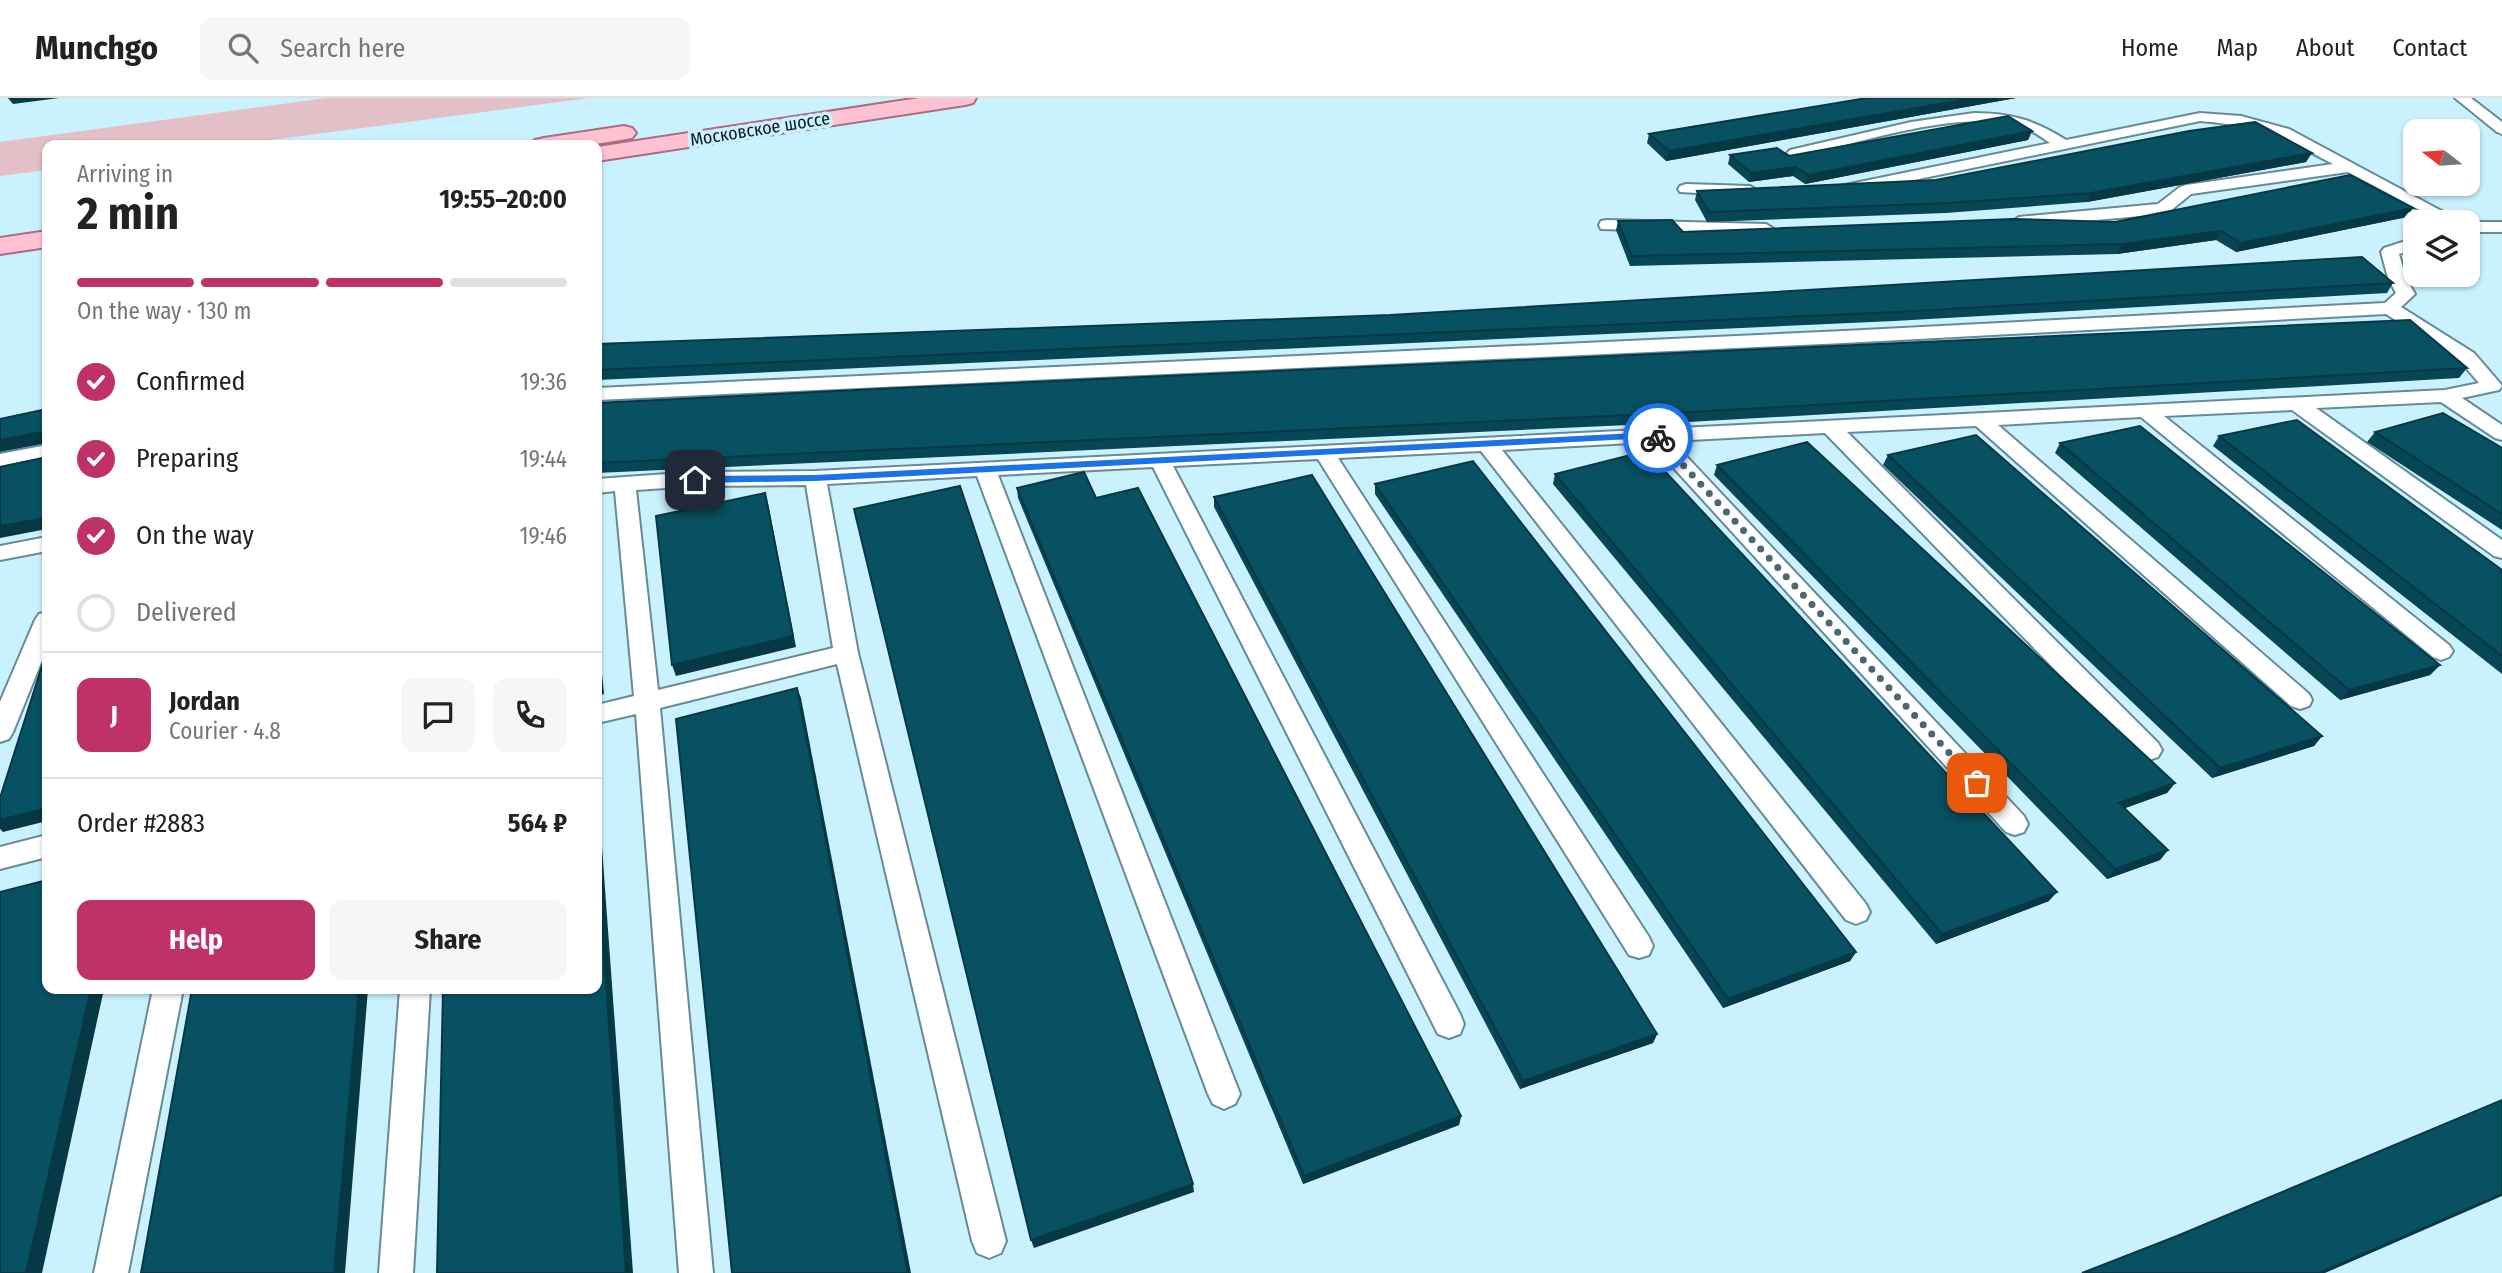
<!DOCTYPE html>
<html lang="en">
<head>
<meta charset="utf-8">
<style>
  body { margin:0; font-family:"Fira Sans Condensed",sans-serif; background:#f6f6f6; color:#222; height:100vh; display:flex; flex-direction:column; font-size:26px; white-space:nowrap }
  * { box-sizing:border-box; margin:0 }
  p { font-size:23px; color:#767676 }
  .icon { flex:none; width:38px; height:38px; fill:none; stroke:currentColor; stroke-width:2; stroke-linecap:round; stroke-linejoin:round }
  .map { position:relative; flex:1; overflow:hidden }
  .details { position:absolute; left:42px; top:42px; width:560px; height:854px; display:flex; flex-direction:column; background:#fff; border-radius:14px; box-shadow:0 2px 5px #0004 }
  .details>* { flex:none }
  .needle { width:46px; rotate:287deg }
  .tools { position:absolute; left:2403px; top:21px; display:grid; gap:14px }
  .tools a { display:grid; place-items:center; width:77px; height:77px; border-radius:14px; background:#fff; box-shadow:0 2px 5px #0004; font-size:35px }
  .pin { position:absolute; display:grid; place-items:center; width:60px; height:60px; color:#fff; margin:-30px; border-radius:14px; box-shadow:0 4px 10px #0006 }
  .courier { position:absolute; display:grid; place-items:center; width:70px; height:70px; margin:-35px; border:5px solid #1a73e8; border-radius:50%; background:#fff; color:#222; box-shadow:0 2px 9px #0007 }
  .headline em { font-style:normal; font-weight:700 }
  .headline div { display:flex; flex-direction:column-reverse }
  .headline { display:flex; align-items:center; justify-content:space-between; height:119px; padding:0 35px }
  h1 { font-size:46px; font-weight:700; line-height:52px }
  .bar { display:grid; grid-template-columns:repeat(4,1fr); gap:10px 7px; align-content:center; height:84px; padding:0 35px }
  .bar i { height:9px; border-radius:5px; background:#e0e0e0 }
  .bar .selected { background:#be3268 }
  .bar p { grid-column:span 4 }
  .line { display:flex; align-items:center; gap:18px; padding:0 35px; border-top:2px solid #e0e0e0 }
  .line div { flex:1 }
  .round { display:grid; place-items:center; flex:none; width:74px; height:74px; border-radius:14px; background:#f6f6f6 }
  ol { padding:0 35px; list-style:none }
  li { display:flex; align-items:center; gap:21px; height:77px }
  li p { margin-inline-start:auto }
  li .icon { padding:7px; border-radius:50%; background:#be3268; color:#fff; stroke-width:4 }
  li:last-child { color:#767676 }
  li i { width:38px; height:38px; border:4px solid #e0e0e0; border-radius:50% }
  .primary-button { display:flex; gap:14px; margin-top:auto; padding:14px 35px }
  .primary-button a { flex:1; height:80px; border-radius:14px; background:#be3268; color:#fff; font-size:28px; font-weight:700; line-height:80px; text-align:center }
  .primary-button a+a { background:#f6f6f6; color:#222 }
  header { display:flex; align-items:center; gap:42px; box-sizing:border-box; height:98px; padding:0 35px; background:#fff; border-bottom:2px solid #e0e0e0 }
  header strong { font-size:33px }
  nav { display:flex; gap:38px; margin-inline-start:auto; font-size:24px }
  .search { width:490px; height:63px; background:#f6f6f6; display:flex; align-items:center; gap:18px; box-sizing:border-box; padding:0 24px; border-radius:14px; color:#767676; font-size:26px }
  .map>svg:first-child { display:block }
</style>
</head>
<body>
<header>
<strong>Munchgo</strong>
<div class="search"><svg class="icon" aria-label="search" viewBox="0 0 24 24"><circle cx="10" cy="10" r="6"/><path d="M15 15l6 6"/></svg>Search here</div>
<nav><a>Home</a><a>Map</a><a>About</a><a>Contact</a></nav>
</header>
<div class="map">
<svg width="2502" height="1175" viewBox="0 0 2502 1175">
  <rect width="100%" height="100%" fill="#caf2fe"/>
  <polygon fill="#e3bfc7" points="326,0 589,0 233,47 47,47 47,72 0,78 0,44"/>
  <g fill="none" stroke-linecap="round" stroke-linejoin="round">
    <g stroke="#668b96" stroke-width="4">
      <g id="lane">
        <polygon points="2455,0 2471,0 2502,24 2502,36 2497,34"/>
        <path d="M1974 15C2010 15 2035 22 2066 42L2200 15 2241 18 2289 31 2462 124H2442L2348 74 2191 96 2169 114 2163 116 2019 129 2011 124 2019 119 2158 106 2180 89 2186 87 2333 66C2282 39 2260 28 2200 23L1846 96 1838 91 1840 88 2050 45C2040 38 2029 30 2017 27 1955 12 1857 45 1795 60L1787 55 1790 52 1911 24Z"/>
        <polygon points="1686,86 1750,88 1758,93 1750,98 1680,94 1678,91 1680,88"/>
        <polygon points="1607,122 1766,126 1774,131 1766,136 1601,131 1599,127 1601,123"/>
        <polygon points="2467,124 2502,124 2502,134 2468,134"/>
        <path d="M2415 140V151L2399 156 2406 180 2415 196 2401 209 2474 255 2499 284 2502 288 2499 292 2462 300 2502 327V342L2495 340 2441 304 2316 310 2502 442V460L2494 458 2292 312 2164 318 2449 547 2453 553 2449 559 2441 562 2433 559 2141 319 1998 327 2309 596 2312 602 2309 608 2300 611 2291 608 1976 328 1847 334 2158 645 2162 652 2158 659 2149 662 2140 659 1825 335 1672 343 2024 718 2028 726 2024 734 2015 737 2006 734 1650 344 1502 352 1866 806 1870 814 1866 822 1856 826 1846 822 1481 353 1338 360 1649 839 1653 848 1649 857 1639 860 1629 857 1318 361 1173 368 1460 916 1464 926 1460 936 1449 940 1438 936 1153 369 998 377 1240 996 1235 1006 1224 1011 1213 1006 1208 996 977 378 827 386 858 555 1006 1143 1001 1155 989 1160 977 1155 972 1143 837 566 660 610 713 1175H679L636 616 597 625V607L634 598 615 393 597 395V381L695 374 815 373 2445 292 2479 285 2460 263 2386 216 1844 245 597 302V290L1844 233 2385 205 2396 195 2388 180 2381 154 2384 150ZM806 387 833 550 658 592 636 392 695 388Z"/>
        <polygon points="47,347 47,359 0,368 0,356"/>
        <polygon points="47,439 47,453 0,462 0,448"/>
        <polygon points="47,514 47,550 13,634 9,641 0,644 0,604 35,522 39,516"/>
        <polygon points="47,737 47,759 0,771 0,749"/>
        <polygon points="153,891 183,891 128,1175 94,1175"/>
        <polygon points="400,891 430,891 413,1175 379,1175"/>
      </g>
    </g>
    <g stroke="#aa6d81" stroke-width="4">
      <g id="primary">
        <polygon points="919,0 976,0 973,5 965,7 597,63 597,49"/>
        <polygon points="624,28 632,30 636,35 632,40 590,47 532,47 535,42 544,40"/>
        <polygon points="47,133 47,149 0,156 0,140"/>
      </g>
    </g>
    <use href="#lane" fill="#fff" fill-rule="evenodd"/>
    <use href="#primary" fill="#ffc2d3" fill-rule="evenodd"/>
  </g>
  <g fill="#074654">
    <polygon points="1867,0 2016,0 1666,63 1647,45 1649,36"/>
    <polygon points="2032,33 2028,42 1805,86 1793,78 1749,84 1728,66 1730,57 1789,58"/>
    <polygon points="2306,64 2087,104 1946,115 1707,124 1695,102 1697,93"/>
    <polygon points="2407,119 2236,154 2216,142 2117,156 1630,168 1616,132 1618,123 1683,134 2115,124"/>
    <polygon points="2393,185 2387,195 1894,223 597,282 597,246"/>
    <polygon points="2467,270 2459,280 1671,325 597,375 597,305"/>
    <polygon points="2375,334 2502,350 2502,432 2367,344"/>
    <polygon points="2219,338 2502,472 2502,576 2213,348"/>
    <polygon points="2060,345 2440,567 2430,577 2340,602 2055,355"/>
    <polygon points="1888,357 2322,638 2314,648 2212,680 1883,367"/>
    <polygon points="1717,367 2175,685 2167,695 2124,710 2168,752 2160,762 2107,781 1714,377"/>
    <polygon points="1555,376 2049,803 1936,846 1553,386"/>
    <polygon points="1375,386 1856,854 1850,863 1723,910 1375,396"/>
    <polygon points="1017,390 1096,400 1461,1018 1459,1027 1303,1086 1018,400"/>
    <polygon points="1214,399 1657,936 1653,945 1520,991 1214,409"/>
  </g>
  <g fill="#063945">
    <polygon points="8,0 59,0 13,6"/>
    <polygon points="1974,0 2016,0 1666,63 1669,53"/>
    <polygon points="2032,33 2028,42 1805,86 1808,77"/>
    <polygon points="2312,55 2306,64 2087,104 2091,95"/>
    <polygon points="1796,69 1793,78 1749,84 1751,75"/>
    <polygon points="2413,110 2407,119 2236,154 2241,145"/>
    <polygon points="2221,133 2216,142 2117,156 2122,146"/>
    <polygon points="47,333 47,345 0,354 0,342"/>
    <polygon points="765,395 768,405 796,549 676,578 672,567"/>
    <polygon points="47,420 47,431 0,440 0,428"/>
    <polygon points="597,525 604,596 597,598"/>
    <polygon points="2440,567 2430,577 2340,602 2349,592"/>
    <polygon points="797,590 801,600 911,1175 908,1175"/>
    <polygon points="2322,638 2314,648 2212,680 2220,670"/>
    <polygon points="597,681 633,1175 626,1175 597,752"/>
    <polygon points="2175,685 2167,695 2112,715 2119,705"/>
    <polygon points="47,710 47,723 3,734 0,731 0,722"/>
    <polygon points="2168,752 2160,762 2107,781 2115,771"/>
    <polygon points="2057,794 2049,803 1936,846 1942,836"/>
    <polygon points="1856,854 1850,863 1723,910 1728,901"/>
    <polygon points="91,891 104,891 42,1175 26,1175"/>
    <polygon points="359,891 368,891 345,1175 334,1175"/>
    <polygon points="1657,936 1653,945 1520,991 1523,983"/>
    <polygon points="1461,1018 1459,1027 1303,1086 1304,1078"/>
    <polygon points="1193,1086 1194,1094 1034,1150 1031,1142"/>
    <polygon points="2502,1096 2502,1098 2325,1175 2319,1175"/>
  </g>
  <g fill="#085162" stroke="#063945" stroke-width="2">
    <polygon points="1867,0 1974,0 1669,53 1649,36"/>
    <polygon points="2008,18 2032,33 1808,77 1796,69 1751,75 1730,57 1777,50 1789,58"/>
    <polygon points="2255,24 2312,55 2091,95 1949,105 1709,114 1697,93 1936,82 2189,33"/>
    <polygon points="2350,77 2413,110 2241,145 2221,133 2122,146 1632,158 1618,123 1672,122 1683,134 2013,121 2115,124"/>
    <polygon points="2362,159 2393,185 1898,214 597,272 597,246 1390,217"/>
    <polygon points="2410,222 2467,270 1673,315 597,365 597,305 877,291"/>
    <polygon points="47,311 47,333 0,342 0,321"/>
    <polygon points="2443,315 2502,350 2502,416 2375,334"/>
    <polygon points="2297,322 2502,472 2502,558 2219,338"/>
    <polygon points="2140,328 2440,567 2349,592 2060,345"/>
    <polygon points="1976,337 2322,638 2220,670 1888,357"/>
    <polygon points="1807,344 2175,685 2119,705 2168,752 2115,771 1717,367"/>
    <polygon points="1646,353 2057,794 1942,836 1555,376"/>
    <polygon points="47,359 47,420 0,428 0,369"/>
    <polygon points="1473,363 1856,854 1728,901 1375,386"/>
    <polygon points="1084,374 1096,400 1138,390 1461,1018 1304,1078 1017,390"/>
    <polygon points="1312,377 1657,936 1523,983 1214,399"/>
    <polygon points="960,388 1193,1086 1031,1142 854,411"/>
    <polygon points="765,395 793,538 672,567 656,418"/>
    <polygon points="47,552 47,710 0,722 0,700"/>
    <polygon points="597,563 599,586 597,587"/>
    <polygon points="797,590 908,1175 732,1175 676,621"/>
    <polygon points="597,752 626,1175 437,1175 443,891 597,891"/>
    <polygon points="47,782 47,891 91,891 26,1175 0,1175 0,794"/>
    <polygon points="192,891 359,891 334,1175 141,1175"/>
    <polygon points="2502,1002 2502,1096 2319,1175 2082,1175 2177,1138"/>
  </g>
  <polygon fill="#1a73e8" points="1655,334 1661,338 1661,342 1652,340 815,383 695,385 690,382 695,378 815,377"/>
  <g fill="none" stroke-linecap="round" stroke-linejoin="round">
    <polyline stroke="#4e666d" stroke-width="7" stroke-dasharray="0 12.6" points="1658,340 1977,685"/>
  </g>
  <g text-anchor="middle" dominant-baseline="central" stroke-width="7" stroke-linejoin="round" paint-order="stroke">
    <g font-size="18" fill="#0c1b1f" stroke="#caf2fe">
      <text transform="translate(760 31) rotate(-9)">Московское шоссе</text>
    </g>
  </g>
</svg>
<div class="tools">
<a><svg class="needle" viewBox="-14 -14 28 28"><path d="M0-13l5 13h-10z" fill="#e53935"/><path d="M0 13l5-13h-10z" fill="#767676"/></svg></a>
<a><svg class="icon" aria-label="layers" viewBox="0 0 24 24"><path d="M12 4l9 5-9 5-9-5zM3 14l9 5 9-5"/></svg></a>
</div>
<div class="pin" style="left:1977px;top:685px;background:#ea580c"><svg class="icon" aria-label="bag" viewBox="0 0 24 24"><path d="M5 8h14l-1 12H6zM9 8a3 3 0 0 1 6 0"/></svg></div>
<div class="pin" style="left:695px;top:382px;background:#1f2937"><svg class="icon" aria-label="home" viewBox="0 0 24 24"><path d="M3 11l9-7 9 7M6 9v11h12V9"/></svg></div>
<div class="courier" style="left:1658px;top:340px"><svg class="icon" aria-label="bike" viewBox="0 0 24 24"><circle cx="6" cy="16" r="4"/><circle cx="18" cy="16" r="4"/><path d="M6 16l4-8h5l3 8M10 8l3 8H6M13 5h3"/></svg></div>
<section class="details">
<div class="headline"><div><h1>2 min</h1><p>Arriving in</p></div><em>19:55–20:00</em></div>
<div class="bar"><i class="selected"></i><i class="selected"></i><i class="selected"></i><i></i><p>On the way · 130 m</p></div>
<ol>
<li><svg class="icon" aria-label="check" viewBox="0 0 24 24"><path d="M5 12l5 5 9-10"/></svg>Confirmed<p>19:36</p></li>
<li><svg class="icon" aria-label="check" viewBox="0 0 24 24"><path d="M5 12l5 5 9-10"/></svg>Preparing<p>19:44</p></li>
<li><svg class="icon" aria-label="check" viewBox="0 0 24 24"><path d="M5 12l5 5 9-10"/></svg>On the way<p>19:46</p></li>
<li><i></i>Delivered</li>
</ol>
<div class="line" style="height:126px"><b class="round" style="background:#be3268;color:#fff">J</b><div><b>Jordan</b><p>Courier · 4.8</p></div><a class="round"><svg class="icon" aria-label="chat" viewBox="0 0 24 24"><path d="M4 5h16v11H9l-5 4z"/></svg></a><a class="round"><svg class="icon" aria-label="phone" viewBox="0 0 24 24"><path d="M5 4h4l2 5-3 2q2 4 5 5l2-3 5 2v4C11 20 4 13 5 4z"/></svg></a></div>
<div class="line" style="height:91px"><div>Order #2883</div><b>564 ₽</b></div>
<div class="primary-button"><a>Help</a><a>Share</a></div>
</section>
</div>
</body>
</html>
